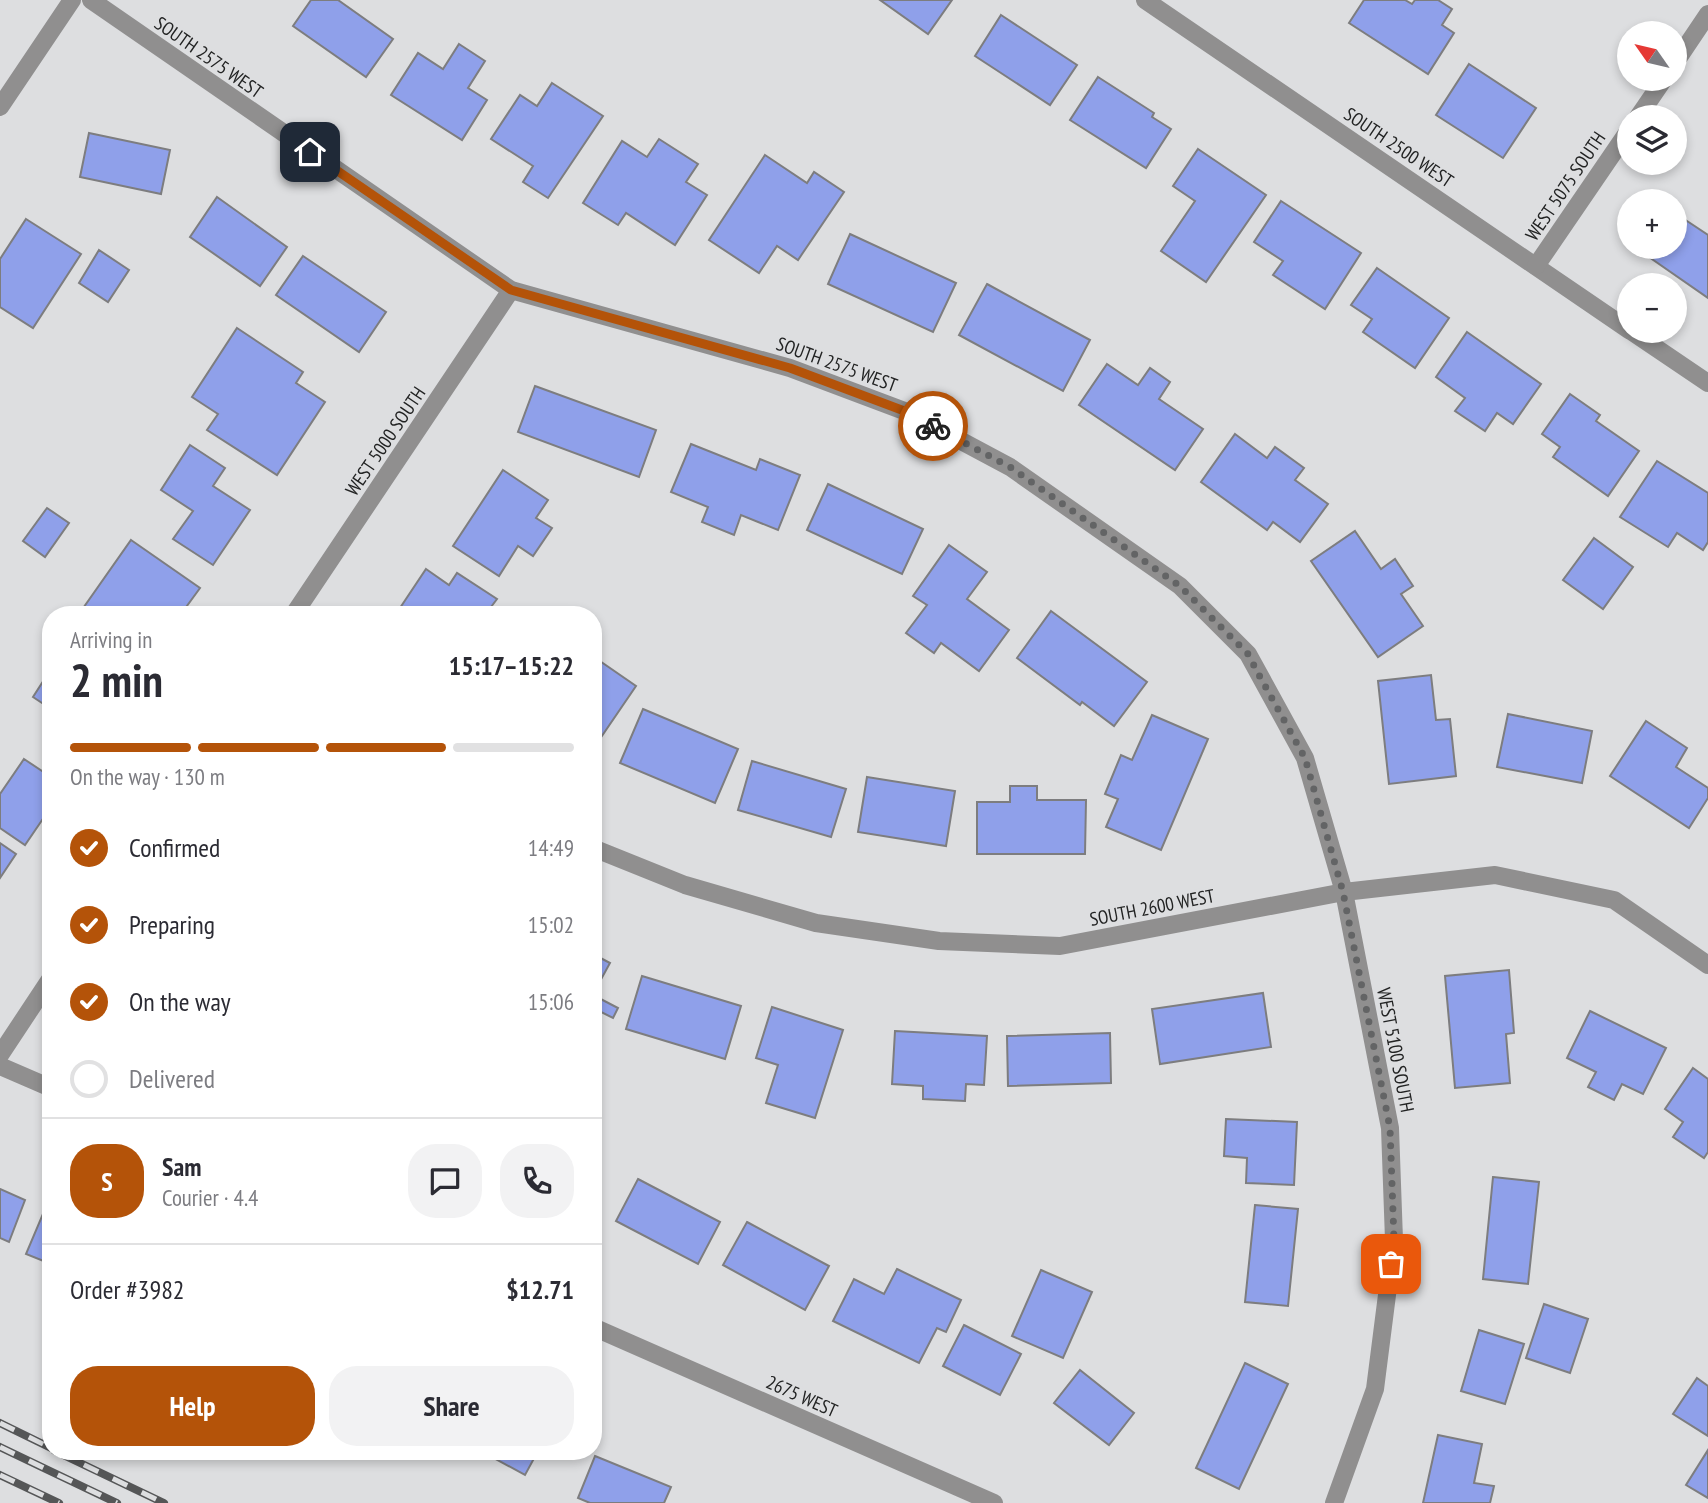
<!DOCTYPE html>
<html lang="en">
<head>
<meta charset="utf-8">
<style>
  body { margin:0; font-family:"PT Sans Narrow",sans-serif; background:#f2f2f3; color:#2b2b33; height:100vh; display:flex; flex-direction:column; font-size:26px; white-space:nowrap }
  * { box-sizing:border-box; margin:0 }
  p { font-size:23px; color:#7c7c81 }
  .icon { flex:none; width:38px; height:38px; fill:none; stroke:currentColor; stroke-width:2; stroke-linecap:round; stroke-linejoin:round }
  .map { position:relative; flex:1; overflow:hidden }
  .sheet { position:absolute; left:42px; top:606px; width:560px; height:854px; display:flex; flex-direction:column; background:#fff; border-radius:28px; box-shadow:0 4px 10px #0003 }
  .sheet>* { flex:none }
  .needle { width:46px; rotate:304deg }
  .tools { position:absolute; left:1617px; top:21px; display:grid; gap:14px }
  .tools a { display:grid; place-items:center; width:70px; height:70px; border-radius:50%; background:#fff; box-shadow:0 4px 10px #0003; font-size:35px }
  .pin { position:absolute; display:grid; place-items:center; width:60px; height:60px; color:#fff; margin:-30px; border-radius:14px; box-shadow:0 4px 10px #0006 }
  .courier { position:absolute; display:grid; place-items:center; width:70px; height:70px; margin:-35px; border:5px solid #b45309; border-radius:50%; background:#fff; color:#222; box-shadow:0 2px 9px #0007 }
  .summary em { font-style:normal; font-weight:600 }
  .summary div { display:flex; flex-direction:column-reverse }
  .summary { display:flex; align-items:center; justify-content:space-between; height:119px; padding:0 28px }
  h1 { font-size:46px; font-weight:600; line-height:52px }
  .bar { display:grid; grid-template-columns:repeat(4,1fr); gap:10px 7px; align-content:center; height:84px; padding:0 28px }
  .bar i { height:9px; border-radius:5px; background:#e1e1e2 }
  .bar .active { background:#b45309 }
  .bar p { grid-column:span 4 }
  .line { display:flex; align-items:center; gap:18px; padding:0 28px; border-top:2px solid #e1e1e2 }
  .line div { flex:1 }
  .round { display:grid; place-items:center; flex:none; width:74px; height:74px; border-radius:28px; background:#f2f2f3 }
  ol { padding:0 28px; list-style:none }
  li { display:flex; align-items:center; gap:21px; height:77px }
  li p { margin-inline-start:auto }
  li .icon { padding:7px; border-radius:50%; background:#b45309; color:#fff; stroke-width:4 }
  li:last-child { color:#7c7c81 }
  li i { width:38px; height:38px; border:4px solid #e1e1e2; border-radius:50% }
  .button { display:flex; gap:14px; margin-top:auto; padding:14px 28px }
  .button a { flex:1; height:80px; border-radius:28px; background:#b45309; color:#fff; font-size:28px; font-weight:600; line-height:80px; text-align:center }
  .button a+a { background:#f2f2f3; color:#2b2b33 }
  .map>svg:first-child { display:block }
</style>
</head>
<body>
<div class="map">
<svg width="1708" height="1503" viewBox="0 0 1708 1503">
  <rect width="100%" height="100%" fill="#dddee0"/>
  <g fill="#8fa0ea" stroke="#7d7d7f" stroke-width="2">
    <polygon points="311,0 338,0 393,39 366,77 293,26"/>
    <polygon points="880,0 952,0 928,34"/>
    <polygon points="1364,0 1405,0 1412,4 1415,0 1438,0 1452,9 1442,25 1454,33 1428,74 1349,23"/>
    <polygon points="1001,15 1077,65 1050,105 975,56"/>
    <polygon points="459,44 485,61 468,88 487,100 462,140 391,95 418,53 443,69"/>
    <polygon points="1469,64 1536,108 1503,158 1436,115"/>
    <polygon points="1098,77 1154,113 1152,117 1171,129 1146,168 1070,120"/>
    <polygon points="552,83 603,116 548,198 523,182 533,166 491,139 520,95 537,106"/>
    <polygon points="89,133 170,150 161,194 80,177"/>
    <polygon points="659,139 698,164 686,182 707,195 675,245 626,213 618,225 583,203 622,141 647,157"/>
    <polygon points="1198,149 1266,195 1206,282 1161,251 1195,201 1173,186"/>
    <polygon points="765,155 807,183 814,172 844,192 798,260 777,246 759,273 709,240"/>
    <polygon points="217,197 287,247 260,286 190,237"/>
    <polygon points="1281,201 1361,253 1325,309 1273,275 1283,261 1254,242"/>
    <polygon points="1678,215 1708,235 1708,298 1649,257 1656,247 1675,247 1675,220"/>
    <polygon points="26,219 81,254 33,328 0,307 0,259"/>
    <polygon points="850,234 956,283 933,332 828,284"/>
    <polygon points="99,250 129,270 108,302 79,283"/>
    <polygon points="303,256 386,312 359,352 276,295"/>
    <polygon points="1377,268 1449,318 1415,368 1363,332 1372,319 1351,305"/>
    <polygon points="987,284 1090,340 1063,391 959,335"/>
    <polygon points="237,328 303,372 296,383 325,402 277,475 207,430 218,414 192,397"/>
    <polygon points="1467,332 1541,384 1513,424 1497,413 1485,431 1455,411 1465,398 1436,377"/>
    <polygon points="1107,364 1138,385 1150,368 1170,382 1159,399 1203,429 1175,470 1079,405"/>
    <polygon points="535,386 656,430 639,477 518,432"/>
    <polygon points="1570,394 1600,415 1596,421 1639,451 1608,496 1553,457 1560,447 1542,434"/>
    <polygon points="1235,434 1267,458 1275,447 1304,468 1295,480 1328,504 1300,542 1273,522 1267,530 1201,482"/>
    <polygon points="691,444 756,470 760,459 800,475 778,530 741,515 734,535 702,522 708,507 671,492"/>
    <polygon points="190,445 225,468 213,486 250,510 213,565 173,539 193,511 161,490"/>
    <polygon points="1657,461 1708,493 1708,542 1703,550 1677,533 1668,547 1620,517"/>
    <polygon points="503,470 548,500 536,518 552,528 533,556 518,546 499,576 453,546"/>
    <polygon points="828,484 923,529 902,574 807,530"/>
    <polygon points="47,508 69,523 45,557 23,541"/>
    <polygon points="1355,531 1381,569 1395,559 1413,586 1401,594 1423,626 1378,657 1311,561"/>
    <polygon points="1594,538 1633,567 1603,609 1563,580"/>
    <polygon points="131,540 200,588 181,614 79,614"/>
    <polygon points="949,545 987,572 967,599 1009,630 979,671 941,643 934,653 906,633 927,605 913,596"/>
    <polygon points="426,569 449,585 457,573 497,599 488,611 492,614 396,614"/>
    <polygon points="1051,611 1147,682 1114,726 1082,702 1080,705 1017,658"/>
    <polygon points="593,651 600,655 597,659 636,686 593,749"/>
    <polygon points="51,669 51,709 33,697"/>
    <polygon points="1431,675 1436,720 1450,719 1456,776 1389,784 1378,681"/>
    <polygon points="643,709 738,749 715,803 620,763"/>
    <polygon points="1508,714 1592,731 1582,783 1497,767"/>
    <polygon points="1152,715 1208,739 1161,850 1106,827 1118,799 1105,794 1121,755 1132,760"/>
    <polygon points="1646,721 1687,748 1676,767 1708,788 1708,798 1689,828 1610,776"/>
    <polygon points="24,759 51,777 51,807 25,845 0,828 0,794"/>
    <polygon points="752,761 846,789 831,837 738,810"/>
    <polygon points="867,777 955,791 946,846 858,832"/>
    <polygon points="1010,786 1037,786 1037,800 1086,800 1085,854 977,854 977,802 1010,802"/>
    <polygon points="0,843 16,854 0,878"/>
    <polygon points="593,954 610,963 593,994"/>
    <polygon points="1509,970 1514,1033 1506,1034 1510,1083 1455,1088 1445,976"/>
    <polygon points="642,976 741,1006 725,1059 626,1029"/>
    <polygon points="1263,993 1271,1047 1160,1064 1152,1009"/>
    <polygon points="593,995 618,1008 613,1018 593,1008"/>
    <polygon points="772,1007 843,1030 815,1118 766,1103 778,1065 756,1058"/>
    <polygon points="1590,1011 1666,1048 1643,1094 1622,1084 1614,1100 1588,1087 1596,1072 1567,1058"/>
    <polygon points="895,1031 987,1036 984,1085 966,1084 965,1101 923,1099 923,1086 892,1084"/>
    <polygon points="1110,1033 1111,1083 1008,1086 1007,1036"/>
    <polygon points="1693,1068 1708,1079 1708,1152 1704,1158 1673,1137 1683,1122 1665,1109"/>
    <polygon points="1226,1119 1297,1122 1294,1185 1246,1183 1247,1158 1224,1156"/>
    <polygon points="1493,1177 1539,1182 1528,1284 1483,1279"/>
    <polygon points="638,1179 720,1222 698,1264 616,1221"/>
    <polygon points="0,1189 25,1200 9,1242 0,1238"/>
    <polygon points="1255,1205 1298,1209 1288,1306 1245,1302"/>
    <polygon points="45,1209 51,1212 51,1264 26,1254"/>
    <polygon points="747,1222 829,1266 805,1310 723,1265"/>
    <polygon points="897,1269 961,1300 946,1332 937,1328 919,1363 833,1321 854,1279 884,1294"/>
    <polygon points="1041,1270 1092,1292 1063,1358 1012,1336"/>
    <polygon points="1544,1304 1588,1319 1570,1373 1526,1358"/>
    <polygon points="964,1325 1021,1354 1000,1395 943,1366"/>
    <polygon points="1479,1330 1524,1344 1505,1404 1461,1391"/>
    <polygon points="1245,1363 1288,1384 1239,1489 1196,1468"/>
    <polygon points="1080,1370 1134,1413 1109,1445 1054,1403"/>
    <polygon points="1697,1378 1708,1386 1708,1436 1673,1414"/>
    <polygon points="1438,1435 1482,1444 1474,1483 1494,1486 1490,1503 1423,1503"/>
    <polygon points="1708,1450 1708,1498 1686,1485"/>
    <polygon points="481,1451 538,1451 525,1475"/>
    <polygon points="595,1456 671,1487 664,1503 590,1503 578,1498"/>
  </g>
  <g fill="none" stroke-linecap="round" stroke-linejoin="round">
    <g stroke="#908f8f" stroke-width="18">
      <polyline points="91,0 511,290 790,368 907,412 1010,467 1180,586 1248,654 1305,758 1344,892 1390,1128 1394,1240 1375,1389 1334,1503"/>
      <polyline points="1145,0 1629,330"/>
      <polyline points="1675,63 1708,14"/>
      <polyline points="0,107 72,0"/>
      <polyline points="1638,117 1664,79"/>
      <polyline points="1536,266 1629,130"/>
      <polyline points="1631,331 1708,383"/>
      <polyline points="294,614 511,290"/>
      <polyline points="593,848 685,885 816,923 939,941 1060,946 1344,892 1495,875 1614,900 1708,965"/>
      <polyline points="0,1055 51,978"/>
      <polyline points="0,1066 51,1088"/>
      <polyline points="593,1327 994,1503"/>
    </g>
    <g stroke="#555657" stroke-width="8">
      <g id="rail">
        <polyline points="0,1423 51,1448"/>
        <polyline points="0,1447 117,1503"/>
        <polyline points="55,1451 164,1503"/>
        <polyline points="0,1475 59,1503"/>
      </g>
    </g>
    <use href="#rail" stroke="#dddee0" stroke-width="5" stroke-dasharray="16" stroke-linecap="butt"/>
  </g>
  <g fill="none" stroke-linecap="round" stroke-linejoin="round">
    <polyline stroke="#636465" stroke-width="7" stroke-dasharray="0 12.6" points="933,426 1010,467 1180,586 1248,654 1259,675 1305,758 1343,892 1390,1128 1394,1240 1391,1264"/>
    <polyline stroke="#b45309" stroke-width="9" points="310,152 511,290 790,368 907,412 933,426"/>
  </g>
  <g text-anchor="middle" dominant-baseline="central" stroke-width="6" stroke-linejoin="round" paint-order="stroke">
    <g font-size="19" fill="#222323" stroke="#dddee0">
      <text transform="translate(209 57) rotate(35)">SOUTH 2575 WEST</text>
      <text transform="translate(1399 147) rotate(34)">SOUTH 2500 WEST</text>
      <text transform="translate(1565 186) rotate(-56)">WEST 5075 SOUTH</text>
      <text transform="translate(837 364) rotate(20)">SOUTH 2575 WEST</text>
      <text transform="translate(385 441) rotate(-56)">WEST 5000 SOUTH</text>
      <text transform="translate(1152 907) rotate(-11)">SOUTH 2600 WEST</text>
      <text transform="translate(1396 1050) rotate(79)">WEST 5100 SOUTH</text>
      <text transform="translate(802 1396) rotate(24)">2675 WEST</text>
    </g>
  </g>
</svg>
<div class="tools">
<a><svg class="needle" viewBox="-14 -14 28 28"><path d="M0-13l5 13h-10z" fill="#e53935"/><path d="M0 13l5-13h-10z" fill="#7c7c81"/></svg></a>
<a><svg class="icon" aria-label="layers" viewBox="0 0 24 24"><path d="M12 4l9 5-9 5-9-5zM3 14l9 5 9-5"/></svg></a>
<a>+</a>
<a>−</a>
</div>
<div class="pin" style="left:1391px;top:1264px;background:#ea580c"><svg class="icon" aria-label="bag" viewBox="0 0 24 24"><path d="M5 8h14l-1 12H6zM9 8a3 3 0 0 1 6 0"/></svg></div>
<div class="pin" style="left:310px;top:152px;background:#1f2937"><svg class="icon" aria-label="home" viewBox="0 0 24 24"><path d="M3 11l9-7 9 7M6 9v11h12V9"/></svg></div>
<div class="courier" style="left:933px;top:426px"><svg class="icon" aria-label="bike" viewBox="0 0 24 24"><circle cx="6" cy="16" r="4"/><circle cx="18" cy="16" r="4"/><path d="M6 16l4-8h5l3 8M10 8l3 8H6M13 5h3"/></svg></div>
<section class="sheet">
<div class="summary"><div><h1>2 min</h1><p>Arriving in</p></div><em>15:17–15:22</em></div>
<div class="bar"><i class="active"></i><i class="active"></i><i class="active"></i><i></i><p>On the way · 130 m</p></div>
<ol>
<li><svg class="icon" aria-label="check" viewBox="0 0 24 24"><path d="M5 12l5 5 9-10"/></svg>Confirmed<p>14:49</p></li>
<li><svg class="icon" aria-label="check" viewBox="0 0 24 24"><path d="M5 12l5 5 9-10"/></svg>Preparing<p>15:02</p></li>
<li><svg class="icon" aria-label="check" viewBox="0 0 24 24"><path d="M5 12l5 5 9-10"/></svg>On the way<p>15:06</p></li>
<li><i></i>Delivered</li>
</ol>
<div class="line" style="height:126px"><b class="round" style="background:#b45309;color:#fff">S</b><div><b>Sam</b><p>Courier · 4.4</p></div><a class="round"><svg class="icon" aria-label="chat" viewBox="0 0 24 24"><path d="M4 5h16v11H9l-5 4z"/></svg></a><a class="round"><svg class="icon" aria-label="phone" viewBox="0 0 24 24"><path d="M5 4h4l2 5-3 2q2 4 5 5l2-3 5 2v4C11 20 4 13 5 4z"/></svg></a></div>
<div class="line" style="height:91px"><div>Order #3982</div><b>$12.71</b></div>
<div class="button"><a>Help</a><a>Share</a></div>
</section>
</div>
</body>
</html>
